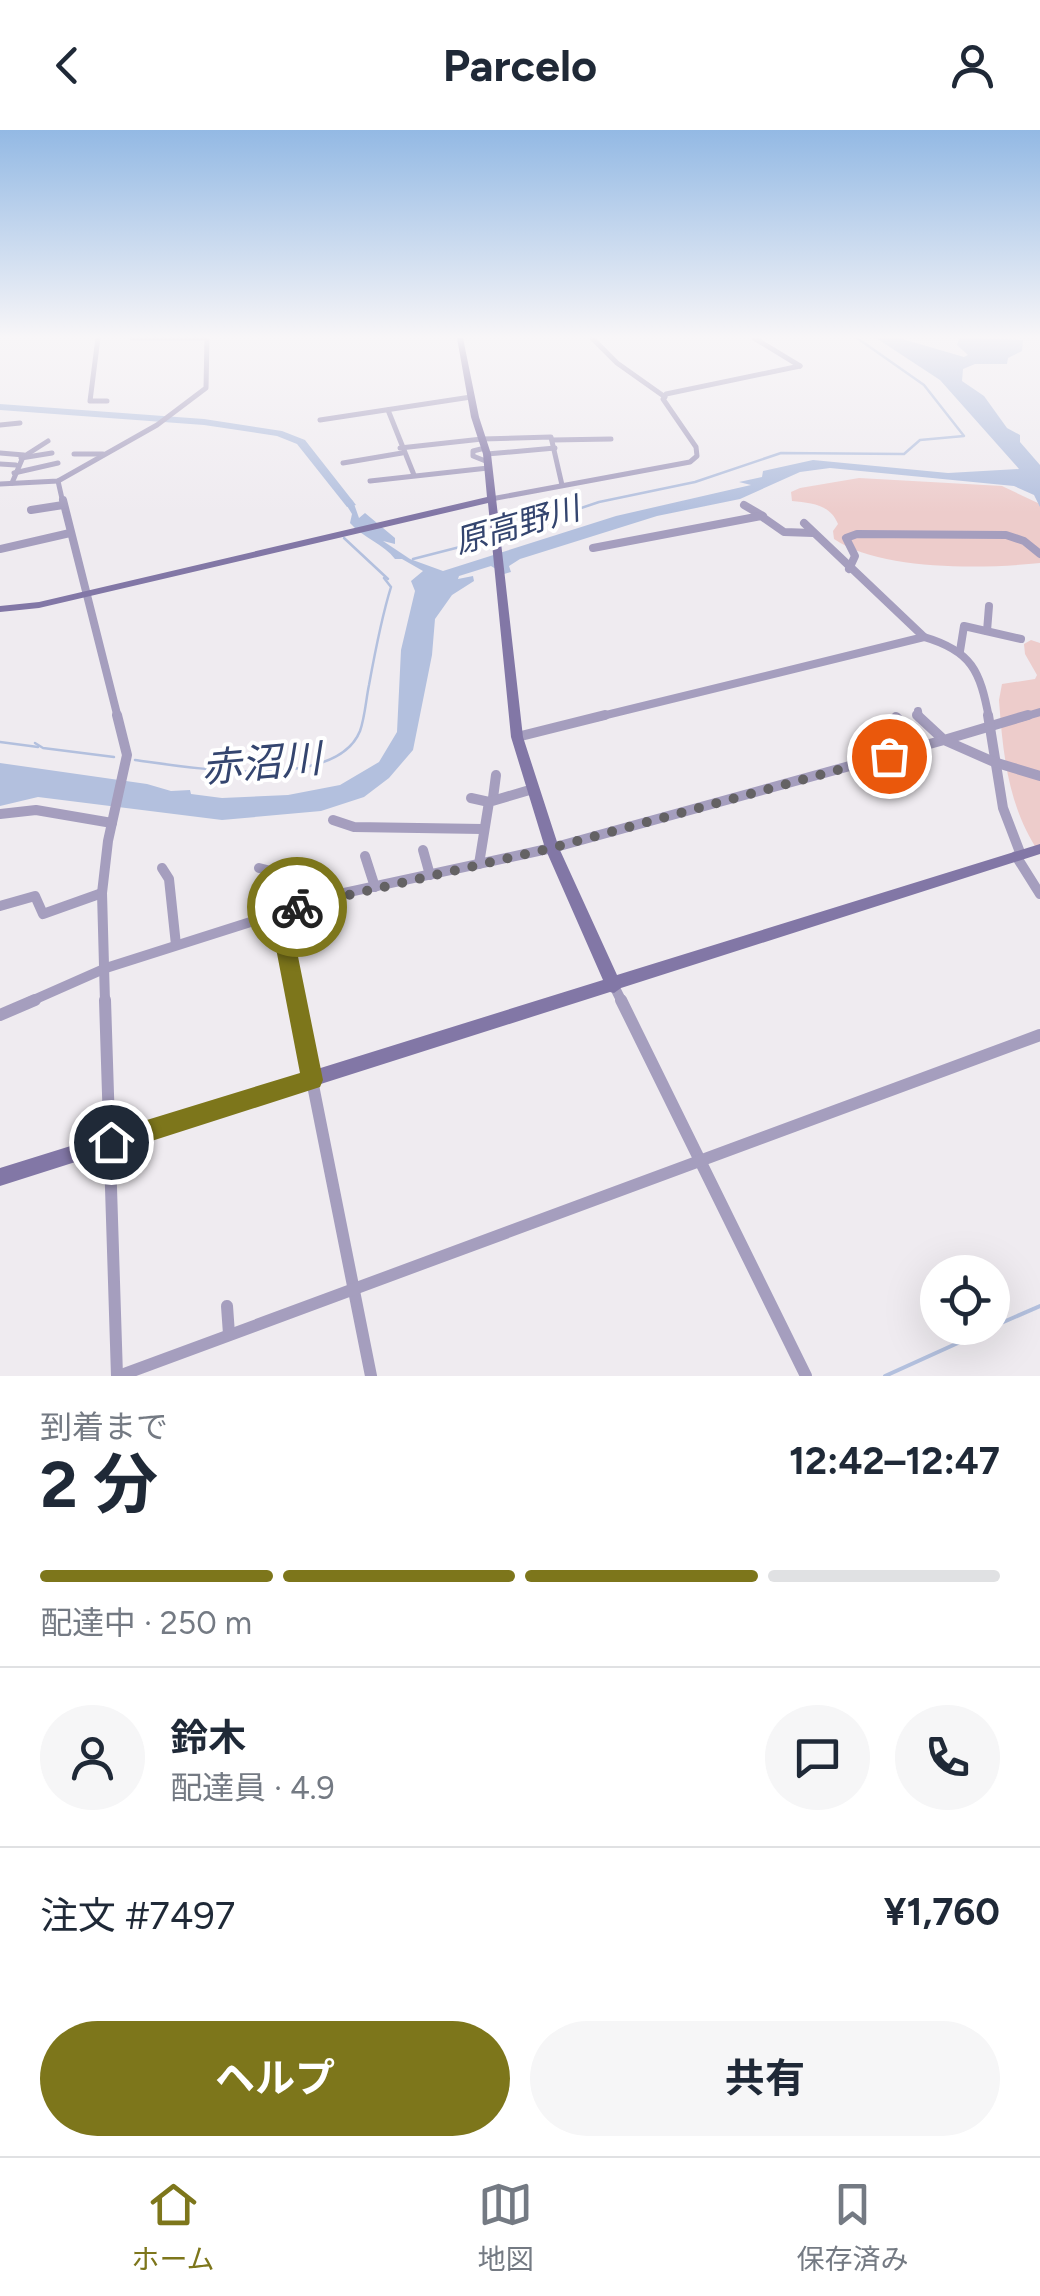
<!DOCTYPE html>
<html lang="ja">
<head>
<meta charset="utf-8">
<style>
  body { margin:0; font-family:Figtree,"Noto Sans JP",sans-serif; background:#f6f6f7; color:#1f2937; height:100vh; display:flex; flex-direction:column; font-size:38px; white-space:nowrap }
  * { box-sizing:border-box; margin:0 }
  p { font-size:32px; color:#747a83 }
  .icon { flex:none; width:55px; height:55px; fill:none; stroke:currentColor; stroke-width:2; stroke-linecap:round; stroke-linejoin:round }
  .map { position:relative; height:1246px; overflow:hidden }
  .sheet { display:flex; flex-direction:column; background:#fff; flex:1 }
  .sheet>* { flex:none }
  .fabs { position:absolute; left:920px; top:1125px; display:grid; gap:20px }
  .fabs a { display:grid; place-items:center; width:90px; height:90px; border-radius:50%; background:#fff; box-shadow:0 10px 40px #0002; font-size:50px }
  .pin { position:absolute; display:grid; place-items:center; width:85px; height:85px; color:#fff; margin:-42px; border:5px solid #fff; border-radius:50%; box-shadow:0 2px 10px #0007 }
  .courier { position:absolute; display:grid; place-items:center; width:100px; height:100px; margin:-50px; border:8px solid #7d761b; border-radius:50%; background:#fff; color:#222; box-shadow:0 2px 12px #0007 }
  .summary em { font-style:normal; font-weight:700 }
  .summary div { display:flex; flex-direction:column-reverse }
  .summary { display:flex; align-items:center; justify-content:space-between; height:170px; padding:0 40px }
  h1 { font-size:65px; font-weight:700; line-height:75px }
  .bar { display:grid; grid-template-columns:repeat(4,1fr); gap:15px 10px; align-content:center; height:120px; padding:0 40px }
  .bar i { height:12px; border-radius:8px; background:#e0e1e3 }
  .bar .active { background:#7d761b }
  .bar p { grid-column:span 4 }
  .line { display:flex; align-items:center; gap:25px; padding:0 40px; border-top:2px solid #e0e1e3 }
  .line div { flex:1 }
  .round { display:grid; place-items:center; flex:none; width:105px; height:105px; border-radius:52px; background:#f6f6f7 }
  .cta { display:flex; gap:20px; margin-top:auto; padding:20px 40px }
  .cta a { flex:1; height:115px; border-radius:60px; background:#7d761b; color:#fff; font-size:40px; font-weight:700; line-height:115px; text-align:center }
  .cta a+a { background:#f6f6f7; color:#1f2937 }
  header { display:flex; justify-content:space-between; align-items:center; height:130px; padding:0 40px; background:#fff; font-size:45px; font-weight:700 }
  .dock { display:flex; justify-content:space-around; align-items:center; height:140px; border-top:2px solid #e0e1e3; background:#fff; font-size:28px; color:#747a83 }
  .dock a { display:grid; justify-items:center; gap:5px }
  .dock .active { color:#7d761b }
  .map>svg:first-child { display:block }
</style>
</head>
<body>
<header><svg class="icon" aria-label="back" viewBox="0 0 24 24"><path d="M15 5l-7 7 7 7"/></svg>Parcelo<svg class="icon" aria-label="person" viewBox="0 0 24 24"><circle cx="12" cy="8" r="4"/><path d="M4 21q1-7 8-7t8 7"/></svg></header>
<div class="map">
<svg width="1040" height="1246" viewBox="0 0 1040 1246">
  <rect width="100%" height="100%" fill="#efebf0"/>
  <g fill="#edcccb">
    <path d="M859 348 1002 356 1040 374V433C985 439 880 441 834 409L833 401 838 394C830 374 811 373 792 371L791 362 800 358Z"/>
    <path d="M1031 510 1040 513V724C1008 677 1003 625 999 570L1002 554 1035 549 1037 545 1025 524 1024 514Z"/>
  </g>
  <path fill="#b3c0de" d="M876 208H899L964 227 968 225 957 215 959 208 1023 210 1022 221 1008 228 1007 234H975L963 239 962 251 984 266 1007 298 1020 305V312L1040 335V377L1034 365 1014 356 830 338 800 342 740 369 657 386 520 429 509 436 511 442 504 444 491 436 459 446 458 449 473 446 474 451 452 465 435 489 432 525 413 620 389 648 364 667 321 681 222 690 38 667 0 676V633L147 654 171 661 190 660 191 664 222 668 288 665 340 655 379 632 397 602 401 520 415 461 411 451 423 441 402 429H395C384 414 363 408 350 393L352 384 336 358 353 371 359 388 365 383 395 408V414L383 411 410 429 443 441 616 386 751 355 739 352 762 347 763 341 813 330 948 343 1019 339 940 250Z"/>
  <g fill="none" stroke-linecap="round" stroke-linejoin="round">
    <g stroke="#b3c0de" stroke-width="2.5">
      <polyline points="498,406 599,372 695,352 781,323 904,324 920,310 964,306 924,255 857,208"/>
      <polyline points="344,408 388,449"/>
      <polyline points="413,429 491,409"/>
      <polyline points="0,612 38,617"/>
      <polyline points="35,613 43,618 114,627"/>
      <path d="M135 630C187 637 335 663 360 601 365 587 366 569 369 555 375 522 381 489 391 457L384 448"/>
    </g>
    <g stroke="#b3c0de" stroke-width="4">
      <polyline points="992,1197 1040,1176"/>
      <polyline points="885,1246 991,1198"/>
    </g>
    <polygon fill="#b3c0de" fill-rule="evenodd" points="0,274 204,289 282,301 305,310 356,375 347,377 297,314 277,306 204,295 0,280"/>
    <g stroke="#a59ebe" stroke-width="5">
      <polyline points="98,208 90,271 107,271"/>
      <polyline points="132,208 203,208"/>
      <polyline points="592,208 617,233 665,267"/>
      <polyline points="754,208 800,236"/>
      <polyline points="388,280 414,345"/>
      <polyline points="320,290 471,267"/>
      <polyline points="0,295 20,293"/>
      <polyline points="552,310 611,309"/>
      <polyline points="400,318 482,309 551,307 562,355"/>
      <polyline points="485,318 473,321 473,326 488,332"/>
      <polyline points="0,323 24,325"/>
      <polyline points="74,324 103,324"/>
      <polyline points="487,324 555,318"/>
      <polyline points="21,328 52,323"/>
      <polyline points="343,333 402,323"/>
      <polyline points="0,334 16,335"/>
      <polyline points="14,343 58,333"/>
      <polyline points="58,351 63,373"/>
      <polyline points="370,351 488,338"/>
      <polyline points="12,353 23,327 48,311"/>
      <polyline points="0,354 58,351 157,295 206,258 207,208"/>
      <polyline points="491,369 690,332 697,326 696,317 663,269 666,264 800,236"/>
    </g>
    <g stroke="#a59ebe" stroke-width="8">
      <polyline points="63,370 118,588"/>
      <polyline points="744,375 763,386"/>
      <polyline points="31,380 63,375"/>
      <polyline points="593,418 761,386 784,402 813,403"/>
      <polyline points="0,419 70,403"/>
      <polyline points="849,439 855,426 846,408 857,404 1006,405 1024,411 1040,424"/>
      <polyline points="987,501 989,476"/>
      <path d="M924 507C972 521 980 541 989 588"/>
      <polyline points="960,521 964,496 1021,509"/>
      <polyline points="918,581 919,588"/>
      <polyline points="594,588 924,507 804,393"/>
      <polyline points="1020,588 1040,582"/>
    </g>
    <g stroke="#a59ebe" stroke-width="10">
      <polyline points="917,585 944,610 1028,585"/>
      <polyline points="988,585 1003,678 1021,725"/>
      <polyline points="896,587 924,616"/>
      <polyline points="517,607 605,585"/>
      <polyline points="471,668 489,672"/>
      <polyline points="493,668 496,645"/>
      <polyline points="0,684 36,680 112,693"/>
      <polyline points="333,690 354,697 482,699"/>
      <polyline points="423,720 430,745"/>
      <polyline points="365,726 375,757"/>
      <polyline points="1016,726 1040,764"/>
      <polyline points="479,734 489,672 533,659"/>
      <polyline points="162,738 169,749 176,815"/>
      <polyline points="259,738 275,742 284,780"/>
      <polyline points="0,776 35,766 43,784 102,763"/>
      <polyline points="279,782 297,872"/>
      <polyline points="614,856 622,872"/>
      <polyline points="29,872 106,838 335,765 552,718 944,610 994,632 1040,646"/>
      <polyline points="105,872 102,763 108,711 127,625 117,585"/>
    </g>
    <g stroke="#a59ebe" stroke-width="12">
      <polyline points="105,870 117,1246"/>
      <polyline points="296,870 371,1246"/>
      <polyline points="621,870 806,1246"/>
      <polyline points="0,885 35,870"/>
      <polyline points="227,1176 229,1204"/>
      <polyline points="119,1246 1040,905"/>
    </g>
    <polygon fill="#8277a6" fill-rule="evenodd" points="457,208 463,208 479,287 491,324 523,607 559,718 617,845 1040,714 1040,724 621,858 614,863 610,862 0,1056 0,1038 603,850 545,718 511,607 488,373 39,478 0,482 0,476 39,472 487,367 483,324 471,287"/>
  </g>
  <linearGradient id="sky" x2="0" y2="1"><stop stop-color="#93b9e4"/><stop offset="0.54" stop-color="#f8f6f8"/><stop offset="1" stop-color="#f8f6f8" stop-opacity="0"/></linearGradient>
  <rect width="1040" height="383" fill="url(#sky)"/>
  <polygon fill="#7d761b" points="297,769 306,777 304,782 290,787 323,950 320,957 111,1024 103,1021 99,1012 103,1004 111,1001 300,943 269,782 272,776"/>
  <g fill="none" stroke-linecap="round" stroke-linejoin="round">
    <polyline stroke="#646264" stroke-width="10" stroke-dasharray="0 18" points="297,777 552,718 889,626"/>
  </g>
  <g text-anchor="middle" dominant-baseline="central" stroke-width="8" stroke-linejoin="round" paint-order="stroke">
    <g font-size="32" font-style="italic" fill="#34456f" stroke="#fff">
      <text transform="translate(517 395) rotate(-16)">原高野川</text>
    </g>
    <g font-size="40" font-style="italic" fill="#34456f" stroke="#fff">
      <text transform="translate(261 633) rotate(-5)">赤沼川</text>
    </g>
  </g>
</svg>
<div class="fabs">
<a><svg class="icon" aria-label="locate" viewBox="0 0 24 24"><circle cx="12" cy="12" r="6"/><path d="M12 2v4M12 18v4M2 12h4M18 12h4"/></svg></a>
</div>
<div class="pin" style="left:889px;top:626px;background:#ea580c"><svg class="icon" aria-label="bag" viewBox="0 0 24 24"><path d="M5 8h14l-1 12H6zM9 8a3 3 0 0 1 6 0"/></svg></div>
<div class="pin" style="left:111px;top:1012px;background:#1f2937"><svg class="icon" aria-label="home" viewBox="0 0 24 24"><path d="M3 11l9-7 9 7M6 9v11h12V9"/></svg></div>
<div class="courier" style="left:297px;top:777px"><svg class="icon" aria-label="bike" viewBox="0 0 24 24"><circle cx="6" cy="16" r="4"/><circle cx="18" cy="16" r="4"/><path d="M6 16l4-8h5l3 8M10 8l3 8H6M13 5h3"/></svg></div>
</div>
<section class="sheet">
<div class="summary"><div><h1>2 分</h1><p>到着まで</p></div><em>12:42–12:47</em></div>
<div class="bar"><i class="active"></i><i class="active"></i><i class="active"></i><i></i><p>配達中 · 250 m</p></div>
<div class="line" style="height:180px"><a class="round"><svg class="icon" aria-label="person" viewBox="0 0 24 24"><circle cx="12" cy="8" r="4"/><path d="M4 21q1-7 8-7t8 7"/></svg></a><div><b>鈴木</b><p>配達員 · 4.9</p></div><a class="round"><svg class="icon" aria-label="chat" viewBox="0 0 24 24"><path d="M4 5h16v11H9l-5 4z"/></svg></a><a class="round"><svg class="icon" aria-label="phone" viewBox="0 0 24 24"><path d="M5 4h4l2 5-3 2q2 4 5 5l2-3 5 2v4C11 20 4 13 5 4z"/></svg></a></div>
<div class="line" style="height:130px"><div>注文 #7497</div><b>¥1,760</b></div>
<div class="cta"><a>ヘルプ</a><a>共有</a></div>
</section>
<nav class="dock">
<a class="active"><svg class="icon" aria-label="home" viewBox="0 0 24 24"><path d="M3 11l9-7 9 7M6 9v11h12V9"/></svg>ホーム</a>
<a><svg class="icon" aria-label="map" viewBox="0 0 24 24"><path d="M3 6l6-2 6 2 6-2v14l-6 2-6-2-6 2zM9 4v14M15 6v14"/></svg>地図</a>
<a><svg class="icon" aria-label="saved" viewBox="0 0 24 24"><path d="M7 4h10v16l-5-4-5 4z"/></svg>保存済み</a>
</nav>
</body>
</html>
